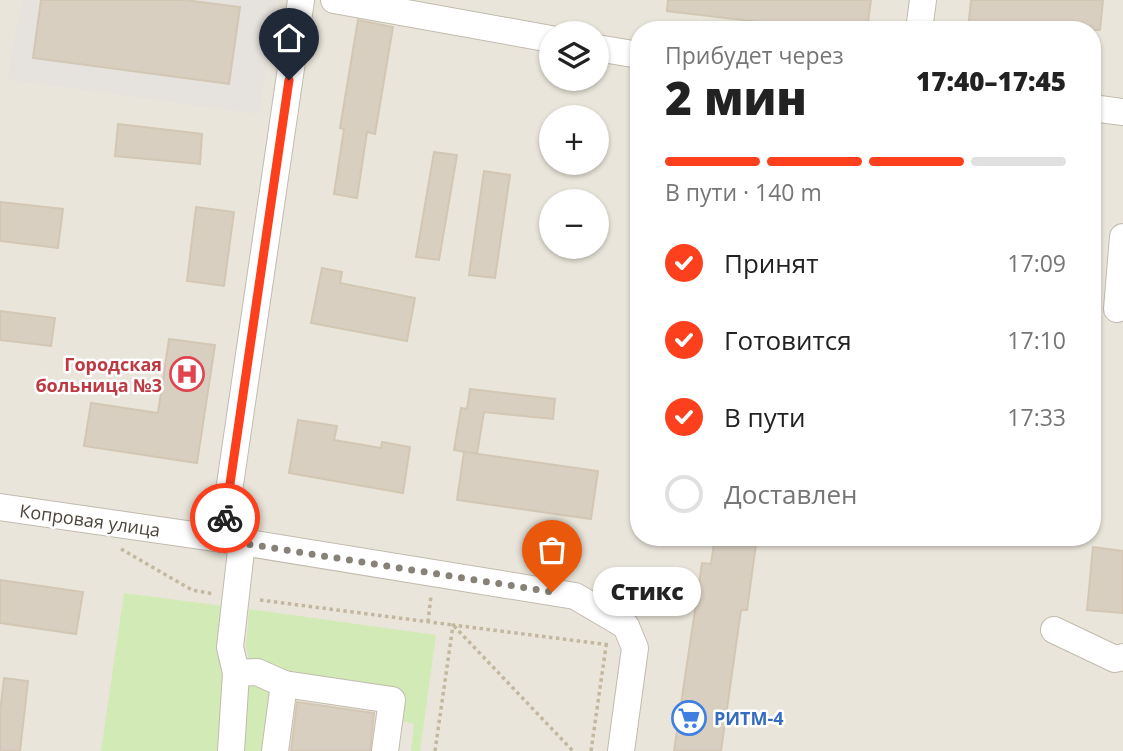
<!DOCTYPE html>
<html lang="ru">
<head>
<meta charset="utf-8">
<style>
  body { margin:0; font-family:"Open Sans",sans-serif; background:#f2f2f2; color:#222; height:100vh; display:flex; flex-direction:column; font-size:26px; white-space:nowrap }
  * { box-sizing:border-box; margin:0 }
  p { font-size:23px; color:#767676 }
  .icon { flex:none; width:38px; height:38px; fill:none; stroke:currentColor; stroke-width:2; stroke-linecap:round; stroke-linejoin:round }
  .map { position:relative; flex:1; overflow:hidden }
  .panel { position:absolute; left:630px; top:21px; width:471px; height:525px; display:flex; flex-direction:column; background:#fff; border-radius:28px; box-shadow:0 2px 5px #0004 }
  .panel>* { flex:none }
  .controls { position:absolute; left:539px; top:21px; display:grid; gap:14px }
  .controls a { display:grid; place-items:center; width:70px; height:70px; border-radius:50%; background:#fff; box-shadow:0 2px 5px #0004; font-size:35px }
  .pin { position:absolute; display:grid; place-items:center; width:60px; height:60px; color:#fff; margin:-72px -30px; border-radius:50% 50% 50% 0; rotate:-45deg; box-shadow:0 0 7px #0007 }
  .pin .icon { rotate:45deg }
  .courier { position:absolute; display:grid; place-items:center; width:70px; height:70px; margin:-35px; border:5px solid #fc3f1d; border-radius:50%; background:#fff; color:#222; box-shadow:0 2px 9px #0007 }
  .bubble { position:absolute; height:49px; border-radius:24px; background:#fff; box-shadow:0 2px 5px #0004; font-size:23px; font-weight:800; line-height:49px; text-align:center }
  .summary em { font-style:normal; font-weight:800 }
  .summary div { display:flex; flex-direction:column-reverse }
  .summary { display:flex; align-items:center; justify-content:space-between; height:119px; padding:0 35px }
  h1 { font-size:46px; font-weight:800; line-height:52px }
  .bar { display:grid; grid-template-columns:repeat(4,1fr); gap:10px 7px; align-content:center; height:84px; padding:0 35px }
  .bar i { height:9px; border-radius:5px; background:#e0e0e0 }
  .bar .active { background:#fc3f1d }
  .bar p { grid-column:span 4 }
  ol { padding:0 35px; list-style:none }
  li { display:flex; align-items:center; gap:21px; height:77px }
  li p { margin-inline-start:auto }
  li .icon { padding:7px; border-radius:50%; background:#fc3f1d; color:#fff; stroke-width:4 }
  li:last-child { color:#767676 }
  li i { width:38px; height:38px; border:4px solid #e0e0e0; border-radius:50% }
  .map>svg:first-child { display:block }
</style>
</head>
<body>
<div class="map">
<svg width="1123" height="751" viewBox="0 0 1123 751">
  <rect width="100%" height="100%" fill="#f6f3ec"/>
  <path fill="#eae5da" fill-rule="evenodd" d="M0 0H1123V751H0ZM639 30H1092V537H639ZM551 33H597V79H551ZM551 117H597V163H551ZM551 201H597V247H551Z"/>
  <polygon fill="#e6e2dd" points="22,0 276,0 259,114 7,79"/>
  <g fill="#d2eab5">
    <polygon points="124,593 231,607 221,751 101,751"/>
    <polygon points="249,609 436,635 420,751 411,751 414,724 398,720 401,692 286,675 249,660 246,648"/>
    <polygon points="245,684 271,688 266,751 238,751"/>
  </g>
  <g fill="#d8cfc1" stroke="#d3c7b4" stroke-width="2">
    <polygon points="41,0 184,0 240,7 229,84 33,58"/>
    <polygon points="668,0 871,0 867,30 828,30 667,11"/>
    <polygon points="971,0 1103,0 1100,30 968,30"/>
    <polygon points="358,20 393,27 375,134 367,132 357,198 334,194 344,129 340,128"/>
    <polygon points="118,124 202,134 200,164 115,156"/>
    <polygon points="434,152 457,155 439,260 416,257"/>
    <polygon points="484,171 510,175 495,278 469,275"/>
    <polygon points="0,202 63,209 58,248 0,241"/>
    <polygon points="196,207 234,212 224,286 187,281"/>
    <polygon points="322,268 342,272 340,283 415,298 407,341 311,323"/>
    <polygon points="0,311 55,318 51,346 0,340"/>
    <polygon points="169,339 215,345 197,463 84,446 91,403 158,413"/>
    <polygon points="470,389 555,399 553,419 484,412 477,454 454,450 461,408 467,409"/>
    <polygon points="298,420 337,426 334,440 381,448 382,442 410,447 403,493 289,473"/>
    <polygon points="464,452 598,471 591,519 457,500"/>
    <polygon points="715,537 757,537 747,610 741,610 721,751 674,751 702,563 711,564"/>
    <polygon points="1093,547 1123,551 1123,613 1087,610"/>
    <polygon points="0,580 83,592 76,634 0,623"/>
    <polygon points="4,678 28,681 20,751 0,751 0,712"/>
    <polygon points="297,702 374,713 370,751 291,751"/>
  </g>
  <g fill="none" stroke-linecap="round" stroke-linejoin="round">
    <g stroke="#c2bbae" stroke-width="28">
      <g id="minor">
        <polyline points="334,0 551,39"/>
        <polyline points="919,30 923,0"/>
        <polyline points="597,48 639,55"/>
        <polyline points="1092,108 1123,112"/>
        <polyline points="1117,309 1123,237"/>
        <polyline points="0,507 242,542 575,596 626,626 635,648 621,751"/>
        <polyline points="222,539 301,0"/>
        <polyline points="1054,630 1115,659 1123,657"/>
        <polyline points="236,673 257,672 284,684 392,700 385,751"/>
        <polyline points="231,751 236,673 230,647 242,542"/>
        <polyline points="275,751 284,684"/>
      </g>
    </g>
    <g stroke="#c4b79f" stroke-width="3.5" stroke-dasharray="3.5 3.5" stroke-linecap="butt">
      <polyline points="121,549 192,590 214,594"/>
      <polyline points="260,600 453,625 573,751"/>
      <polyline points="428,622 431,596"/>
      <polyline points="435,751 453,625 610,645"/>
      <polyline points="591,751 606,646"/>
    </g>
    <use href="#minor" stroke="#fff" stroke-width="26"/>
  </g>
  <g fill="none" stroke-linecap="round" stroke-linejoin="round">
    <polyline stroke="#878178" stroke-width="7" stroke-dasharray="0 12.6" points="225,518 222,540 552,592"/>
    <polyline stroke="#fc3f1d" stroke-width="9" points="225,518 289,80"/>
  </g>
  <defs>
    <g id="hospital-ring" transform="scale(1.75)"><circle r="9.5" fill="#fff" stroke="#e0444e" stroke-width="1.5"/><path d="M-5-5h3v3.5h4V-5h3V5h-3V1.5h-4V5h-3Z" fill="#e0444e"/></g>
    <g id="supermarket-ring" transform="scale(1.75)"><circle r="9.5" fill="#fff" stroke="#3f7fe0" stroke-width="1.5"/><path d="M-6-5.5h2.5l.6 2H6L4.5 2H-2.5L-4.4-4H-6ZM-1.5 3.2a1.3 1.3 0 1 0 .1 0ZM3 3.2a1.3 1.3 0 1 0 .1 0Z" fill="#3f7fe0"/></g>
  </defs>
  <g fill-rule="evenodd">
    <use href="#hospital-ring" x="187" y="374"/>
    <use href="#supermarket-ring" x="689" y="718"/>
  </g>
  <g text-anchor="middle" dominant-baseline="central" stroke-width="5" stroke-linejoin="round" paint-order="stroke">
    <g font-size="18" font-weight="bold" fill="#be3a42" stroke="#fff" text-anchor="end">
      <text x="162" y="364">Городская<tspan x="162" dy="21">больница №3</tspan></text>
    </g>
    <g font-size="18" fill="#4b4439" stroke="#fff">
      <text transform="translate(90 520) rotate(8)">Копровая улица</text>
    </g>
    <g font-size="18" font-weight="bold" fill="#366cbe" stroke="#fff" text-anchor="start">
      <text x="714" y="718">РИТМ-4</text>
    </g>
  </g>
</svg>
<div class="controls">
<a><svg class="icon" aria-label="layers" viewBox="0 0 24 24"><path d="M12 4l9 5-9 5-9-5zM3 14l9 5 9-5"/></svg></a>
<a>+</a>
<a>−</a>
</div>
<div class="pin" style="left:552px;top:592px;background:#ea580c"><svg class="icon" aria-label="bag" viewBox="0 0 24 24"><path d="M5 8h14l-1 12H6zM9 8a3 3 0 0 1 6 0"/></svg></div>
<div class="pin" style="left:289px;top:80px;background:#1f2937"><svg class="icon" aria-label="home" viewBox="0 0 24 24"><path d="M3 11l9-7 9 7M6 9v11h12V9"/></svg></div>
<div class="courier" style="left:225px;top:518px"><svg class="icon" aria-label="bike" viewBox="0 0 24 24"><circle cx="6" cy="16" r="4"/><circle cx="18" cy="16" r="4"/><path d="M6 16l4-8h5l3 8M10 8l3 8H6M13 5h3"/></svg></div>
<div class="bubble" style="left:593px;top:567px;width:108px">Стикс</div>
<section class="panel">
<div class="summary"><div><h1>2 мин</h1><p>Прибудет через</p></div><em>17:40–17:45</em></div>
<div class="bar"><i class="active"></i><i class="active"></i><i class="active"></i><i></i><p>В пути · 140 m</p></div>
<ol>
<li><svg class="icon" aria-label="check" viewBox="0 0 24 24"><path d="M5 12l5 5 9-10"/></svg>Принят<p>17:09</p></li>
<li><svg class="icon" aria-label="check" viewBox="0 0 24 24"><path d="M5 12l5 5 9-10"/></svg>Готовится<p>17:10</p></li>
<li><svg class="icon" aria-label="check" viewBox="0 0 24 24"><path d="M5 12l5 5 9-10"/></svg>В пути<p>17:33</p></li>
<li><i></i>Доставлен</li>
</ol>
</section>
</div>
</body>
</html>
